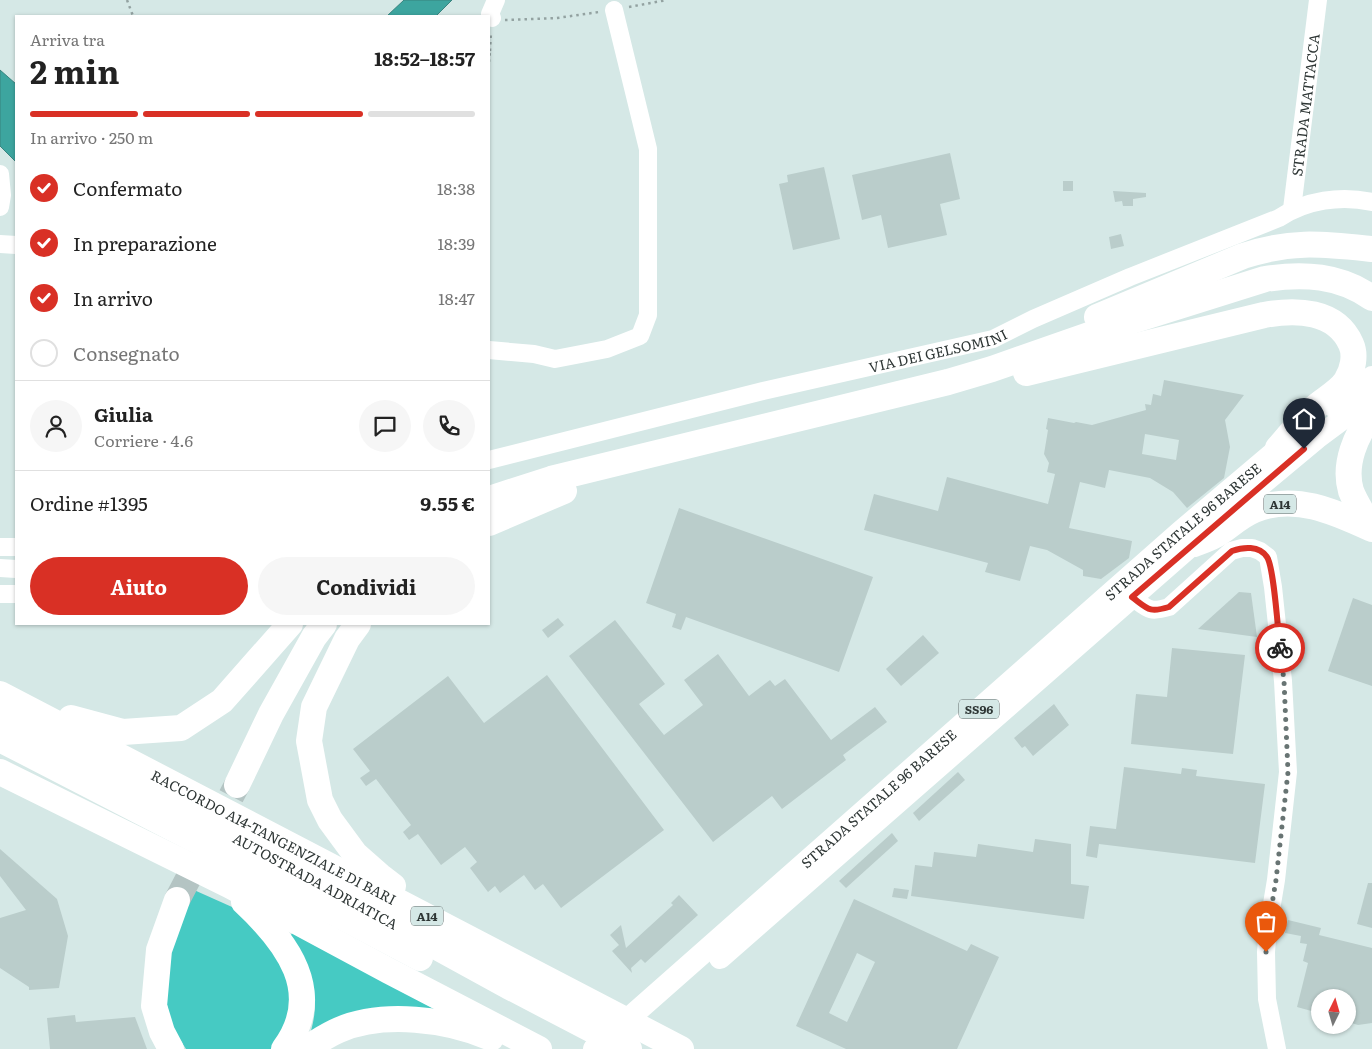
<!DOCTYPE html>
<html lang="it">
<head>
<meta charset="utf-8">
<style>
  body { margin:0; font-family:Literata,serif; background:#f6f6f6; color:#222; height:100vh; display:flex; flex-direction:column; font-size:19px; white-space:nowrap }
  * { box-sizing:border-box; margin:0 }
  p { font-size:16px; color:#767676 }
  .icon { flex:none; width:28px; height:28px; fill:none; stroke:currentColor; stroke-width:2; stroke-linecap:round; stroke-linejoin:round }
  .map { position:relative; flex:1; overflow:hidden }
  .side { position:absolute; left:15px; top:15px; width:475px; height:610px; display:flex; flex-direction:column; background:#fff; border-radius:0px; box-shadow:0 1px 4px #0004 }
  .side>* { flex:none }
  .needle { width:32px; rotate:5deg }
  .controls { position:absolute; left:1311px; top:989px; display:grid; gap:10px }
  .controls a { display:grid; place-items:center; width:45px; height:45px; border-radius:50%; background:#fff; box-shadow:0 1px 4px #0004; font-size:25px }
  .pin { position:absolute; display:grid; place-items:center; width:42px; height:42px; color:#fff; margin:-51px -21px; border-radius:50% 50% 50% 0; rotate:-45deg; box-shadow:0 0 5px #0007 }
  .pin .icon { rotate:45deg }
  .courier { position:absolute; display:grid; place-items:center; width:50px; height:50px; margin:-25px; border:4px solid #d93025; border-radius:50%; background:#fff; color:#222; box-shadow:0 1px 6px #0007 }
  .head em { font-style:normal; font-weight:700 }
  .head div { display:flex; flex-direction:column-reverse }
  .head { display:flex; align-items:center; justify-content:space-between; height:85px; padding:0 15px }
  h1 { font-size:32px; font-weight:700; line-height:38px }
  .bar { display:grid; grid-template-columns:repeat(4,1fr); gap:8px 5px; align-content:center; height:60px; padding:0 15px }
  .bar i { height:6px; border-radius:4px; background:#e0e0e0 }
  .bar .current { background:#d93025 }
  .bar p { grid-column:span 4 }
  .line { display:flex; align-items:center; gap:12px; padding:0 15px; border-top:1px solid #e0e0e0 }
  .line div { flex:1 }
  .round { display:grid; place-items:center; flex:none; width:52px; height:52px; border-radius:26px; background:#f6f6f6 }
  ol { padding:0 15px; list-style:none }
  li { display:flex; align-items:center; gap:15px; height:55px }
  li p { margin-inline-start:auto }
  li .icon { padding:5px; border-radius:50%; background:#d93025; color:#fff; stroke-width:4 }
  li:last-child { color:#767676 }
  li i { width:28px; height:28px; border:2px solid #e0e0e0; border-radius:50% }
  .primary-button { display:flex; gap:10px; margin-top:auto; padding:10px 15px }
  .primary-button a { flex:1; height:58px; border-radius:30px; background:#d93025; color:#fff; font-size:20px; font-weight:700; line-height:58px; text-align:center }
  .primary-button a+a { background:#f6f6f6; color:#222 }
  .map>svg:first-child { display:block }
</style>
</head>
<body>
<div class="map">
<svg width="1372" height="1049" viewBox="0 0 1372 1049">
  <rect width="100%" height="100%" fill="#d5e8e6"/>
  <g fill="#46cac3">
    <polygon points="194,890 241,911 263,928 297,995 280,1049 186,1049 172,1027 166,1000 165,977 180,915"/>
    <path d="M292 933 446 1015 311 1031C322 990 309 971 290 937Z"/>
  </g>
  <g fill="#3da59f" stroke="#38847f">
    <polygon points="404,0 452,0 436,16 387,16"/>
    <polygon points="0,70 16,84 16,162 0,146"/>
  </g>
  <g fill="#bacdcb" fill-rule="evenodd">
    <polygon points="950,153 960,199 940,204 947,235 888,248 881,215 862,220 852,175"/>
    <polygon points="824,167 840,239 793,250 779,184 788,182 787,175"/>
    <rect x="1063" y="181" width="10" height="10"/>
    <polygon points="1113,191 1146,193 1146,197 1133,199 1133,206 1123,206 1122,201 1115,202"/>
    <polygon points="1121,234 1124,246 1111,249 1109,237"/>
    <path d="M1164 380 1244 395 1225 420 1230 447 1224 478 1187 508 1173 492 1150 478 1109 470 1105 488 1080 482 1069 528 1132 541 1129 558 1101 579 1083 576V570L1047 550 1030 546 1020 581 985 572 988 563 864 530 874 494 938 511 947 477 1048 504 1055 474 1047 472 1049 463 1044 454 1048 430 1046 429 1048 418 1074 423 1076 422 1092 425 1146 410 1145 404 1151 405 1153 394 1161 396ZM1145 434 1179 440 1176 460 1142 454Z"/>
    <polygon points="679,508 873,577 839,672 686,617 681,630 672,627 676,614 646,603"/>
    <polygon points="1239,592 1251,593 1257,637 1198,629"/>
    <polygon points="1353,598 1372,605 1372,686 1328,671"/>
    <polygon points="558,618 564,625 548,638 542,630"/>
    <polygon points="615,620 665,684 639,704 664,735 703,705 684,680 718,654 749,696 770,680 775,686 785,679 831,740 875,707 887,722 843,755 846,760 782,809 772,796 713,842 569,656"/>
    <polygon points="923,635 939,653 901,686 886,669"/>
    <polygon points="1172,648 1245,655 1233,754 1131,744 1136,694 1167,697"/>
    <polygon points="547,675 664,830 561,908 543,884 535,890 524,875 500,893 495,886 488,892 470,868 477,862 465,847 441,865 418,834 409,840 403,832 411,825 376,779 366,786 360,778 370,771 353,749 448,676 484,723"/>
    <polygon points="1054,704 1069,725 1033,756 1025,746 1022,748 1014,738"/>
    <polygon points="1124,767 1181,774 1182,768 1197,770 1196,776 1265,784 1255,863 1099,844 1097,858 1086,856 1090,826 1116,829"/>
    <polygon points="958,772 965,780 919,821 913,813"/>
    <polygon points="892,833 898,841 846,888 839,881"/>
    <polygon points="1035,839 1071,844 1071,884 1089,886 1084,919 911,896 915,865 932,867 934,852 976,857 978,844 1033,852"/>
    <polygon points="0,849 57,899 68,936 59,988 29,990 29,987 0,968 0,918 26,910 0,876"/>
    <polygon points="1368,883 1372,883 1372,928 1357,924"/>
    <polygon points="894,888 909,890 907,899 892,897"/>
    <polygon points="679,895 698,915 645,963 641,959 631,968 632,973 612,951 619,945 610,935 621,925 626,948 673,905 671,903"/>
    <path d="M854 899 967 951 971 944 999 957 957 1049H846L796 1026ZM857 953 875 962 847 1022 829 1013Z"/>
    <polygon points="1288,920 1321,928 1319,935 1372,948 1372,1023 1358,1025 1348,1022 1348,998 1319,998 1315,1012 1297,1007 1308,963 1303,961 1307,944 1300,943 1301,936 1285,933"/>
    <polygon points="75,1015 76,1022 135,1017 147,1049 50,1049 47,1018"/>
  </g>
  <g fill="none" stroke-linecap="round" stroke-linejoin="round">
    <polyline stroke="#b4c4c3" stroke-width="26" stroke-dasharray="26 13" stroke-linecap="butt" points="177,900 237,785"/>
    <g stroke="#93a2a1" stroke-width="2.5" stroke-dasharray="2.5 4" stroke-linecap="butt">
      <polyline points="127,0 133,16"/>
      <polyline points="629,7 667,0"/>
      <polyline points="505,20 557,18 599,12"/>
      <polyline points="490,51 491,32"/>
      <polyline points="489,62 490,51"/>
    </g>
    <g stroke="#fff" stroke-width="18">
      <polyline points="492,18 490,14 496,0"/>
      <polyline points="0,174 2,195 0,207"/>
      <path id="s1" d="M1292 209 1318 0"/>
      <polyline points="0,244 16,245"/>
      <polyline points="489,350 534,354 555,359 607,349 640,336 648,315 648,149 614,10"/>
      <path id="s2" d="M489 460 763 391 993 339 1033 319 1130 277 1279 218C1306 200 1341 195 1372 202"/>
      <polyline points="0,547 16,547"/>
      <polyline points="0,568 16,569"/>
      <polyline points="0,594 16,594"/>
      <path d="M1132 597C1148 609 1149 613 1169 607L1231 551 1242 548H1252L1260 551 1268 557 1273 587 1283 681 1288 772 1276 880 1268 928 1266 952 1267 999 1277 1049"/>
    </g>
    <g stroke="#fff" stroke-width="22">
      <polyline points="1333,406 1372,377"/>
      <polyline points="720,958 1251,493 1317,438 1372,397"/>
      <path id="s3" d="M594 1049 1180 532 1291 438"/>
    </g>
    <g stroke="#fff" stroke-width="26">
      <path d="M1097 317 1243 256C1292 240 1322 244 1372 249"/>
      <path d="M1026 373 1264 315C1296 309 1336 310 1351 344 1356 355 1353 370 1346 381 1338 393 1322 400 1311 411 1299 422 1289 436 1278 448"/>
      <path d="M1372 414C1356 435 1343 464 1351 491 1356 504 1364 516 1372 528"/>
      <path d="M489 499 551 479 948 382 992 369 1109 328 1265 279C1303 273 1340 275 1372 298"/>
      <polyline points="489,523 564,491"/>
      <path d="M1194 544C1202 541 1212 538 1219 533 1231 525 1240 516 1254 510 1295 493 1335 512 1372 529"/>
      <polyline points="358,624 347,639 314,707 309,741 320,800 330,820 355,854 380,876 393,886"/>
      <path id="s4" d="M0 694 681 1049"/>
      <path id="s5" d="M0 716 249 844 510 987 629 1049"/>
      <polyline points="71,718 123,732 181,728 222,701 290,624"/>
      <polyline points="0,739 240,863 420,958"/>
      <polyline points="0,772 229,885 389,971 539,1049"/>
      <polyline points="237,785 271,714 314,637 324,624"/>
      <path d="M244 902C287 942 326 993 284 1049"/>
      <polyline points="171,1049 162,1032 154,1006 159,950 177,900"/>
      <path d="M305 1049C316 1043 327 1035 339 1030 383 1011 448 1019 491 1038"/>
    </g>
  </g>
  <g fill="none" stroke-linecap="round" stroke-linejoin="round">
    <polyline stroke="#687473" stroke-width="5" stroke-dasharray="0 9" points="1266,952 1268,928 1276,880 1288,772 1284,681 1280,648"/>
    <path stroke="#d93025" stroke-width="6" d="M1280 648C1278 632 1274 567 1267 557 1259 545 1243 547 1232 551L1169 607C1149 613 1148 609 1132 597L1304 449"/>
  </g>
  <g text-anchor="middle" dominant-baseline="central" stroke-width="4.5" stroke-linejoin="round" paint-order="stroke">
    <g fill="#d5e8e6" stroke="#606b6a" stroke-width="1">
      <rect x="1264" y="494.5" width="32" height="19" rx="4"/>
      <rect x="959" y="699.5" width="40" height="19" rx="4"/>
      <rect x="411" y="906.5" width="32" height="19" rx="4"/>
    </g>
    <g font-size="12" font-weight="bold" fill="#2e3635">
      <text x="1280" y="504">A14</text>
      <text x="979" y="709">SS96</text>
      <text x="427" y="916">A14</text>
    </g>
    <g font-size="14" fill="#2e3635" stroke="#d5e8e6">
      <text stroke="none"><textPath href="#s1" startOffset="105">STRADA MATTACCA</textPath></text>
      <text stroke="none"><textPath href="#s2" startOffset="462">VIA DEI GELSOMINI</textPath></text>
      <text stroke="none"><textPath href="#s3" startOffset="784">STRADA STATALE 96 BARESE</textPath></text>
      <text stroke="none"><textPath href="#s3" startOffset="379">STRADA STATALE 96 BARESE</textPath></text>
      <text stroke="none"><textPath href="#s4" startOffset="309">RACCORDO A14-TANGENZIALE DI BARI</textPath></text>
      <text stroke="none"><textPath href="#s5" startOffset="356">AUTOSTRADA ADRIATICA</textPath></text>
    </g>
  </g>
</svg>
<div class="controls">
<a><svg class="needle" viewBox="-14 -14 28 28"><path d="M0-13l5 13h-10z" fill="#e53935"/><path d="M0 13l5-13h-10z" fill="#767676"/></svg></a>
</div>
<div class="pin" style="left:1266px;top:952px;background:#ea580c"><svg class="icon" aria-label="bag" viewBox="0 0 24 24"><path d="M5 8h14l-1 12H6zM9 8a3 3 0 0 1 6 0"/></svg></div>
<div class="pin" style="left:1304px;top:449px;background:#1f2937"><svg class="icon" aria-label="home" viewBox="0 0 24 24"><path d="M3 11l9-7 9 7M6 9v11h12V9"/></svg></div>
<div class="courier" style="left:1280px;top:648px"><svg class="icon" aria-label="bike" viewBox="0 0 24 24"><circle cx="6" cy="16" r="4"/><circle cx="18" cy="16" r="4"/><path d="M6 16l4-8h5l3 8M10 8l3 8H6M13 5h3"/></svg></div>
<section class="side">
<div class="head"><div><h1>2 min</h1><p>Arriva tra</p></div><em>18:52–18:57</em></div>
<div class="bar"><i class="current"></i><i class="current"></i><i class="current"></i><i></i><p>In arrivo · 250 m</p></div>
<ol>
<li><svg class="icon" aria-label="check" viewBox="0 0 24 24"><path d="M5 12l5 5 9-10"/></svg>Confermato<p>18:38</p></li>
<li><svg class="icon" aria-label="check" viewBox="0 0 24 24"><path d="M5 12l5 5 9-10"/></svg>In preparazione<p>18:39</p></li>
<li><svg class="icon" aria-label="check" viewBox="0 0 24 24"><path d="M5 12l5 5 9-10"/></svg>In arrivo<p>18:47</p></li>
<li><i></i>Consegnato</li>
</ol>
<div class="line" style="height:90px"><a class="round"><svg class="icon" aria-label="person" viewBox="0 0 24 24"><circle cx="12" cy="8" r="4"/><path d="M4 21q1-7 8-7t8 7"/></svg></a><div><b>Giulia</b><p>Corriere · 4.6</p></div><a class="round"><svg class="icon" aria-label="chat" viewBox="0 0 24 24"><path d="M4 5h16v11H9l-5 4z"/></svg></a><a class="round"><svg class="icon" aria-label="phone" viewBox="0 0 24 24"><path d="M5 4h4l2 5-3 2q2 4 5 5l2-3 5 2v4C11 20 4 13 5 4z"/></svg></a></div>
<div class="line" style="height:65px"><div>Ordine #1395</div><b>9.55 €</b></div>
<div class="primary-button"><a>Aiuto</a><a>Condividi</a></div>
</section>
</div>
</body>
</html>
